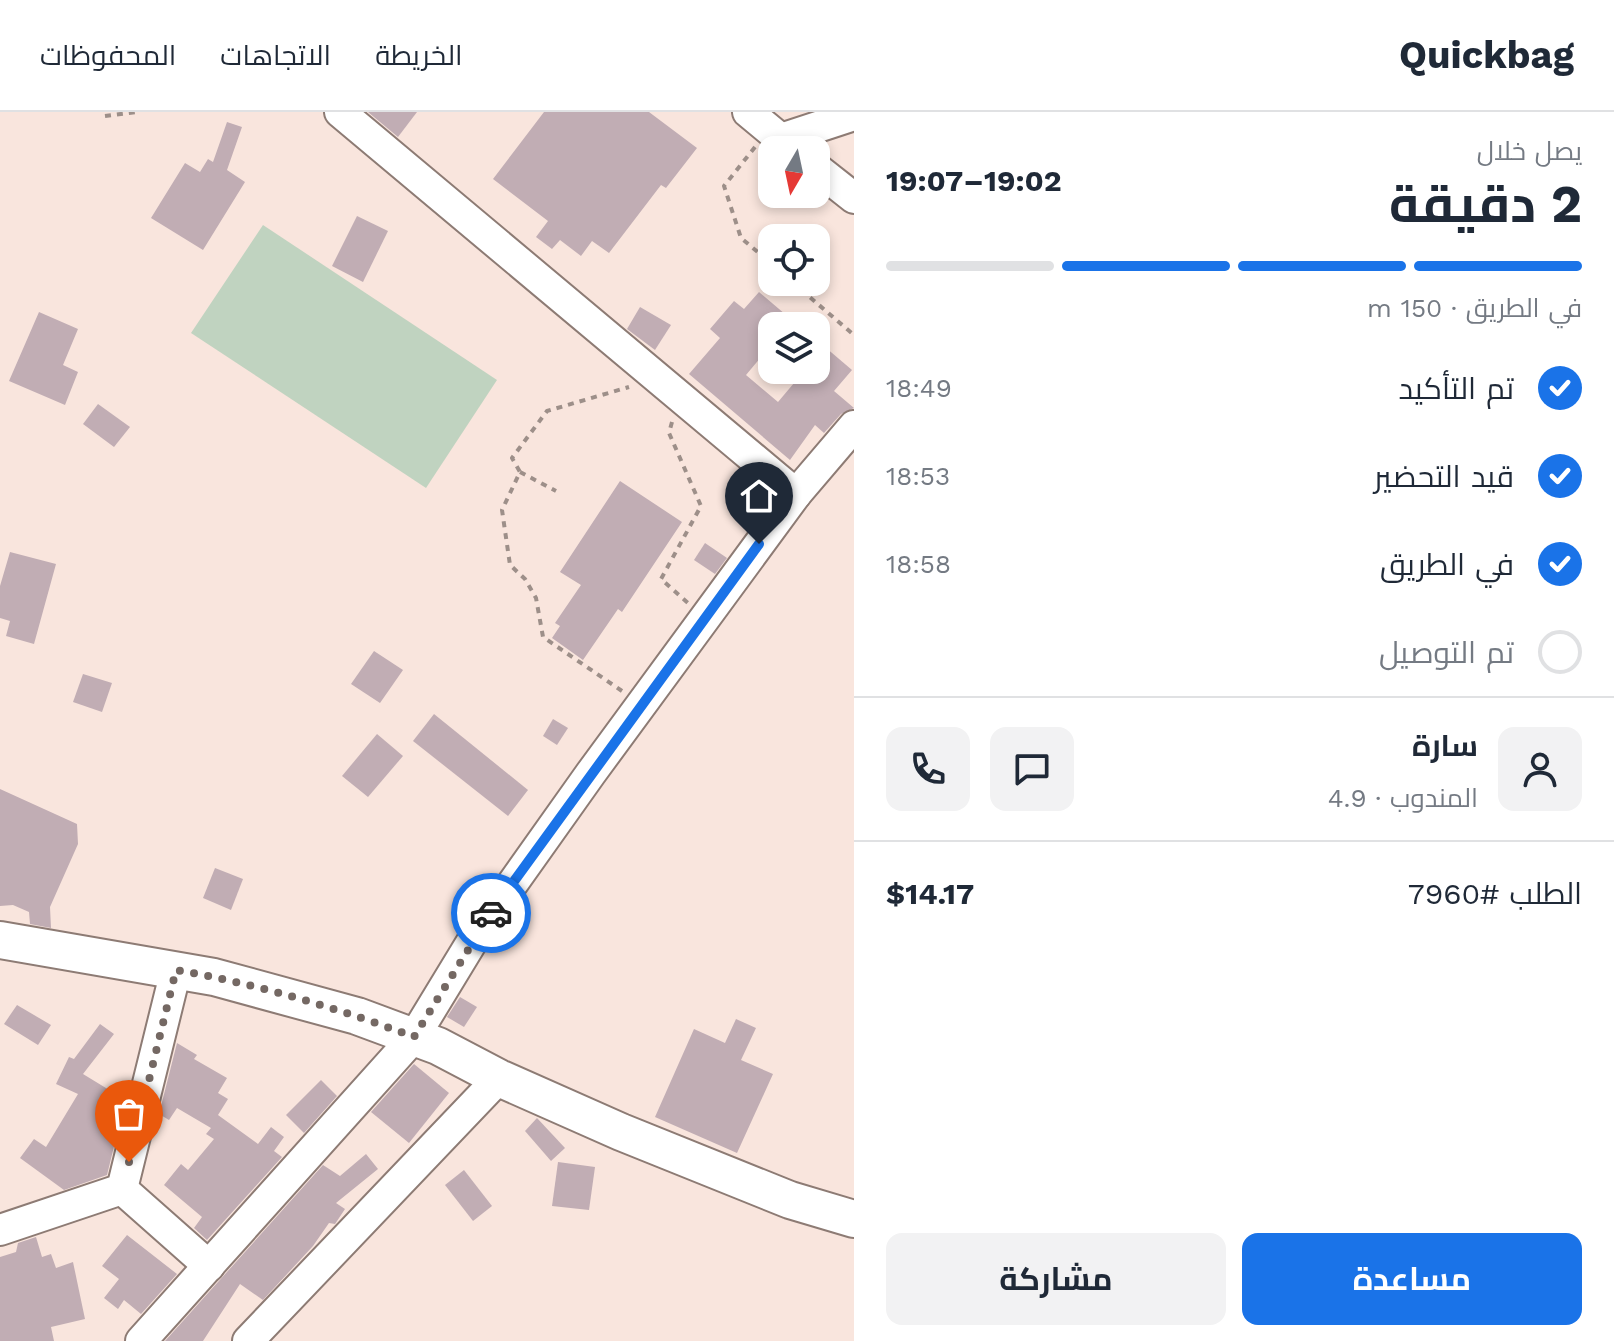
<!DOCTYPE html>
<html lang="ar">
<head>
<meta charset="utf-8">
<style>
  body { margin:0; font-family:"Work Sans",Cairo,sans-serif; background:#f2f2f3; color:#1f2937; direction:rtl; height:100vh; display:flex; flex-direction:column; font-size:30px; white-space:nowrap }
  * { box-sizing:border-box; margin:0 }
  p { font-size:26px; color:#747a83 }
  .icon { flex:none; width:44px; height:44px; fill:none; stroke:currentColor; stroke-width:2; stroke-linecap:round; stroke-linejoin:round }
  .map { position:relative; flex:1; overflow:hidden; direction:ltr }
  .side { display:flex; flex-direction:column; background:#fff; width:760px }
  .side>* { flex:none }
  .needle { width:52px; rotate:189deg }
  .buttons { position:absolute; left:758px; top:24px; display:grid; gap:16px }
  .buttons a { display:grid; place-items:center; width:72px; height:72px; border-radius:16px; background:#fff; box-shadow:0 4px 12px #0003; font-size:40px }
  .pin { position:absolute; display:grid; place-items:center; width:68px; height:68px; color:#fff; margin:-82px -34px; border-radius:50% 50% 50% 0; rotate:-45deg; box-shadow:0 0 8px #0007 }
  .pin .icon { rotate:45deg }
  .courier { position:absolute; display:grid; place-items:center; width:80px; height:80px; margin:-40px; border:6px solid #1a73e8; border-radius:50%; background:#fff; color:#222; box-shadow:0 2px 10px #0007 }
  .headline em { font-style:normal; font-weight:700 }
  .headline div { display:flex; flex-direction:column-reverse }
  .headline { display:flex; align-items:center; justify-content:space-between; height:136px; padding:0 32px }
  h1 { font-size:52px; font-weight:700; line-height:60px }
  .bar { display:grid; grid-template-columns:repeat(4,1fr); gap:12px 8px; align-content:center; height:96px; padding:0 32px }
  .bar i { height:10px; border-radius:6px; background:#e0e1e3 }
  .bar .current { background:#1a73e8 }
  .bar p { grid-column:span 4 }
  .line { display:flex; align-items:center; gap:20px; padding:0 32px; border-top:2px solid #e0e1e3 }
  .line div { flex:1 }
  .round { display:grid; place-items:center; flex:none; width:84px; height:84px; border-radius:16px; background:#f2f2f3 }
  ol { padding:0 32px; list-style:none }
  li { display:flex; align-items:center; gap:24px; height:88px }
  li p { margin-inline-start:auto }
  li .icon { padding:8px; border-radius:50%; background:#1a73e8; color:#fff; stroke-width:4 }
  li:last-child { color:#747a83 }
  li i { width:44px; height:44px; border:4px solid #e0e1e3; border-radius:50% }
  .button { display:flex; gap:16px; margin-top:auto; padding:16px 32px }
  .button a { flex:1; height:92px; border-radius:16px; background:#1a73e8; color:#fff; font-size:32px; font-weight:700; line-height:92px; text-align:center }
  .button a+a { background:#f2f2f3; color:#1f2937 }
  header { display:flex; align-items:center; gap:48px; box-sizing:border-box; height:112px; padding:0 40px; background:#fff; border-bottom:2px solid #e0e1e3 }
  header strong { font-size:38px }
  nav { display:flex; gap:44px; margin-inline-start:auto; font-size:28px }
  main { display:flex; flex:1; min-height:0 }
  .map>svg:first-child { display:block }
</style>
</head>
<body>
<header>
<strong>Quickbag</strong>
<nav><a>الخريطة</a><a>الاتجاهات</a><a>المحفوظات</a></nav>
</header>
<main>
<section class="side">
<div class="headline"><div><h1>2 دقيقة</h1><p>يصل خلال</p></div><em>19:02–19:07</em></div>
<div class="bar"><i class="current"></i><i class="current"></i><i class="current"></i><i></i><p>في الطريق · 150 m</p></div>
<ol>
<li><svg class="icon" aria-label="check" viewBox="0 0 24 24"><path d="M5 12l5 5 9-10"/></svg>تم التأكيد<p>18:49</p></li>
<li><svg class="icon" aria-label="check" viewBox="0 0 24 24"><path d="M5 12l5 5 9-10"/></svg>قيد التحضير<p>18:53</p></li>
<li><svg class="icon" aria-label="check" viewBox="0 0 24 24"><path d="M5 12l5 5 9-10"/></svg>في الطريق<p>18:58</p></li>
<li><i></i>تم التوصيل</li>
</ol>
<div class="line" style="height:144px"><a class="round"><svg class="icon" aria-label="person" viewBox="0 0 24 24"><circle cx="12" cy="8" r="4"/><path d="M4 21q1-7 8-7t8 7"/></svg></a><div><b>سارة</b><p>المندوب · 4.9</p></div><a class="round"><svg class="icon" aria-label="chat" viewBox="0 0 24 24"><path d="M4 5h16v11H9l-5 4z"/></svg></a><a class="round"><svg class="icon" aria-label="phone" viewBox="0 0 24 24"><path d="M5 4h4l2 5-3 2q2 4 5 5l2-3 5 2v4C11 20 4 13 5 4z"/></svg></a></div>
<div class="line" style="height:104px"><div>الطلب #7960</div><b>$14.17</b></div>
<div class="button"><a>مساعدة</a><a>مشاركة</a></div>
</section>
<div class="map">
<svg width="854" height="1229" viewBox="0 0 854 1229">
  <rect width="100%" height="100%" fill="#f9e5dd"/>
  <polygon fill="#c0d3c0" points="263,113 497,268 426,376 191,221"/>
  <g fill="#c1adb4">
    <polygon points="368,0 417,0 398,25"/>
    <polygon points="544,0 649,0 697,36 666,76 661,73 609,141 592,129 581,144 560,128 552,137 536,125 548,109 493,67"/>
    <polygon points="227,10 242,15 227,58 245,70 203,138 151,106 185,51 200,60 208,47 213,50"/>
    <polygon points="357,104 388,119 363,170 332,154"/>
    <polygon points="759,180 799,214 772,214 772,232 746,263 778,290 805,258 816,258 816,245 825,235 852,258 834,279 854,296 841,302 824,321 815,313 790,348 689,262 720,226 710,217 734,189 744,197"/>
    <polygon points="640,195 671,213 655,238 627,217"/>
    <polygon points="39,200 78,217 63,253 78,260 65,293 9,269"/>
    <polygon points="98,292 130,315 114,335 83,312"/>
    <polygon points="620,369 682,410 622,500 618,497 583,548 552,526 560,514 555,511 581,473 560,460"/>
    <polygon points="705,431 727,446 715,462 694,448"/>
    <polygon points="10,440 56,452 34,532 6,524 10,509 0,506 0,474"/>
    <polygon points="374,539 403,558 380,591 351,572"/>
    <polygon points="83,562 112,571 102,600 73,590"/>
    <polygon points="434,602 528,678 508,704 413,629"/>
    <polygon points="553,607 568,616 557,633 543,624"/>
    <polygon points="377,622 403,644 368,685 342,664"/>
    <polygon points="0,677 77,712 78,732 50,795 51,816 30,812 29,800 13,793 0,794"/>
    <polygon points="215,756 243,767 231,798 203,786"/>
    <polygon points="460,885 477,895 464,915 447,905"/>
    <polygon points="17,893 51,913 38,933 4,912"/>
    <polygon points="736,907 756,916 741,948 773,962 737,1041 655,1005 694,917 725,931"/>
    <polygon points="100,912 114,922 83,962 119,984 106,1005 119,1014 107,1063 64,1078 20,1046 34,1027 46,1035 78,982 56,972 69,945 74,947"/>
    <polygon points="177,931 197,943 194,947 227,966 218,981 228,987 218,1003 258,1032 271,1015 284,1025 274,1039 282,1045 207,1128 194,1116 202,1105 164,1073 181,1052 188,1058 214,1027 206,1022 211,1016 177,996 169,1008 159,1002"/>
    <polygon points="414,952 449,981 409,1031 371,1000"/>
    <polygon points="321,968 337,984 304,1021 286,1003"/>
    <polygon points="537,1006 565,1036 551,1049 525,1019"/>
    <polygon points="366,1042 378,1057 336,1091 345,1097 335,1112 329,1111 313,1134 263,1188 240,1172 203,1229 165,1229 323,1053 340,1064"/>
    <polygon points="558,1050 595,1055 589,1098 552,1094"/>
    <polygon points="464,1058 492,1094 473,1109 445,1073"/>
    <polygon points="127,1123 177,1162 141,1202 124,1188 118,1197 104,1186 119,1167 102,1154"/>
    <polygon points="36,1125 42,1145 51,1142 56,1156 73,1150 85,1207 51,1215 54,1229 0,1229 0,1145 16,1140 18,1131"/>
  </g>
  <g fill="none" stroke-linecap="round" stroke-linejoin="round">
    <g stroke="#8d7b74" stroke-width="34">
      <g id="minor">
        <polyline points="340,0 796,382"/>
        <polyline points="748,0 794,38"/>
        <polyline points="781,27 854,3"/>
        <polyline points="816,56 854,86"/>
        <polyline points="122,1077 209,1154"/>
        <polyline points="0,1118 122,1077 176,858"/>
        <polyline points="141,1229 414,925 476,823 591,661 796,382 854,314"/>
        <polyline points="248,1229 499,966"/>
      </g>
    </g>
    <g stroke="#8d7b74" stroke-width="40">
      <polyline id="major" points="0,828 214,865 357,904 438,934 499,966 621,1020 790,1088 854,1107"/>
    </g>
    <g stroke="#9d8f89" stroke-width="4" stroke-dasharray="6 6" stroke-linecap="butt">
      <polyline points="105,4 136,0"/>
      <polyline points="755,35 724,74 741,126 772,152"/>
      <polyline points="792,170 854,223"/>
      <polyline points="672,310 669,321 701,394 661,467 688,491"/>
      <polyline points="520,360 556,379"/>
      <polyline points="622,579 543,525 536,486 525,467 510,453 502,398 520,360 512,346 547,299 629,275"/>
    </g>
    <use href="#minor" stroke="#fff" stroke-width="30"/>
    <use href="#major" stroke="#fff" stroke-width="36"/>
  </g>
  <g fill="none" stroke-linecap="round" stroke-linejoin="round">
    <path stroke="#746863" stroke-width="8" stroke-dasharray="0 14.4" d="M129 1050 176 858C257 872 338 896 414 925L491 801"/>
    <polyline stroke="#1a73e8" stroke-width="10" points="491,801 759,432"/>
  </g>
</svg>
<div class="buttons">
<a><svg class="needle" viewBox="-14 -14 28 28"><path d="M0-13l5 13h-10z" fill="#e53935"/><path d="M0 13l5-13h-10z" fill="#747a83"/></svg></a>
<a><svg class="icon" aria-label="locate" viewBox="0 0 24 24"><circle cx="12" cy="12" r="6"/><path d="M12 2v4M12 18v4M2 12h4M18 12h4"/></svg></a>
<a><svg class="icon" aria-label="layers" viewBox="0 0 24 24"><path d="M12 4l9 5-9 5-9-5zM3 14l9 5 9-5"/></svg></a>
</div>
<div class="pin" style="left:129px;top:1050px;background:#ea580c"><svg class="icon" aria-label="bag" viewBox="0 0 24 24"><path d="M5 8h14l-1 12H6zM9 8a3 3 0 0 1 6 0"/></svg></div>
<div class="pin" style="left:759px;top:432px;background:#1f2937"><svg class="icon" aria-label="home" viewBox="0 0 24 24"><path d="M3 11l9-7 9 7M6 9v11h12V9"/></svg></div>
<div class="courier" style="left:491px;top:801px"><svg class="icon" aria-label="car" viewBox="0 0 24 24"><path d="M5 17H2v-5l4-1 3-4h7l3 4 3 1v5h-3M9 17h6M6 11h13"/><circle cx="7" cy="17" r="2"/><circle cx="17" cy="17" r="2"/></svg></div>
</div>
</main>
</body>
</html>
